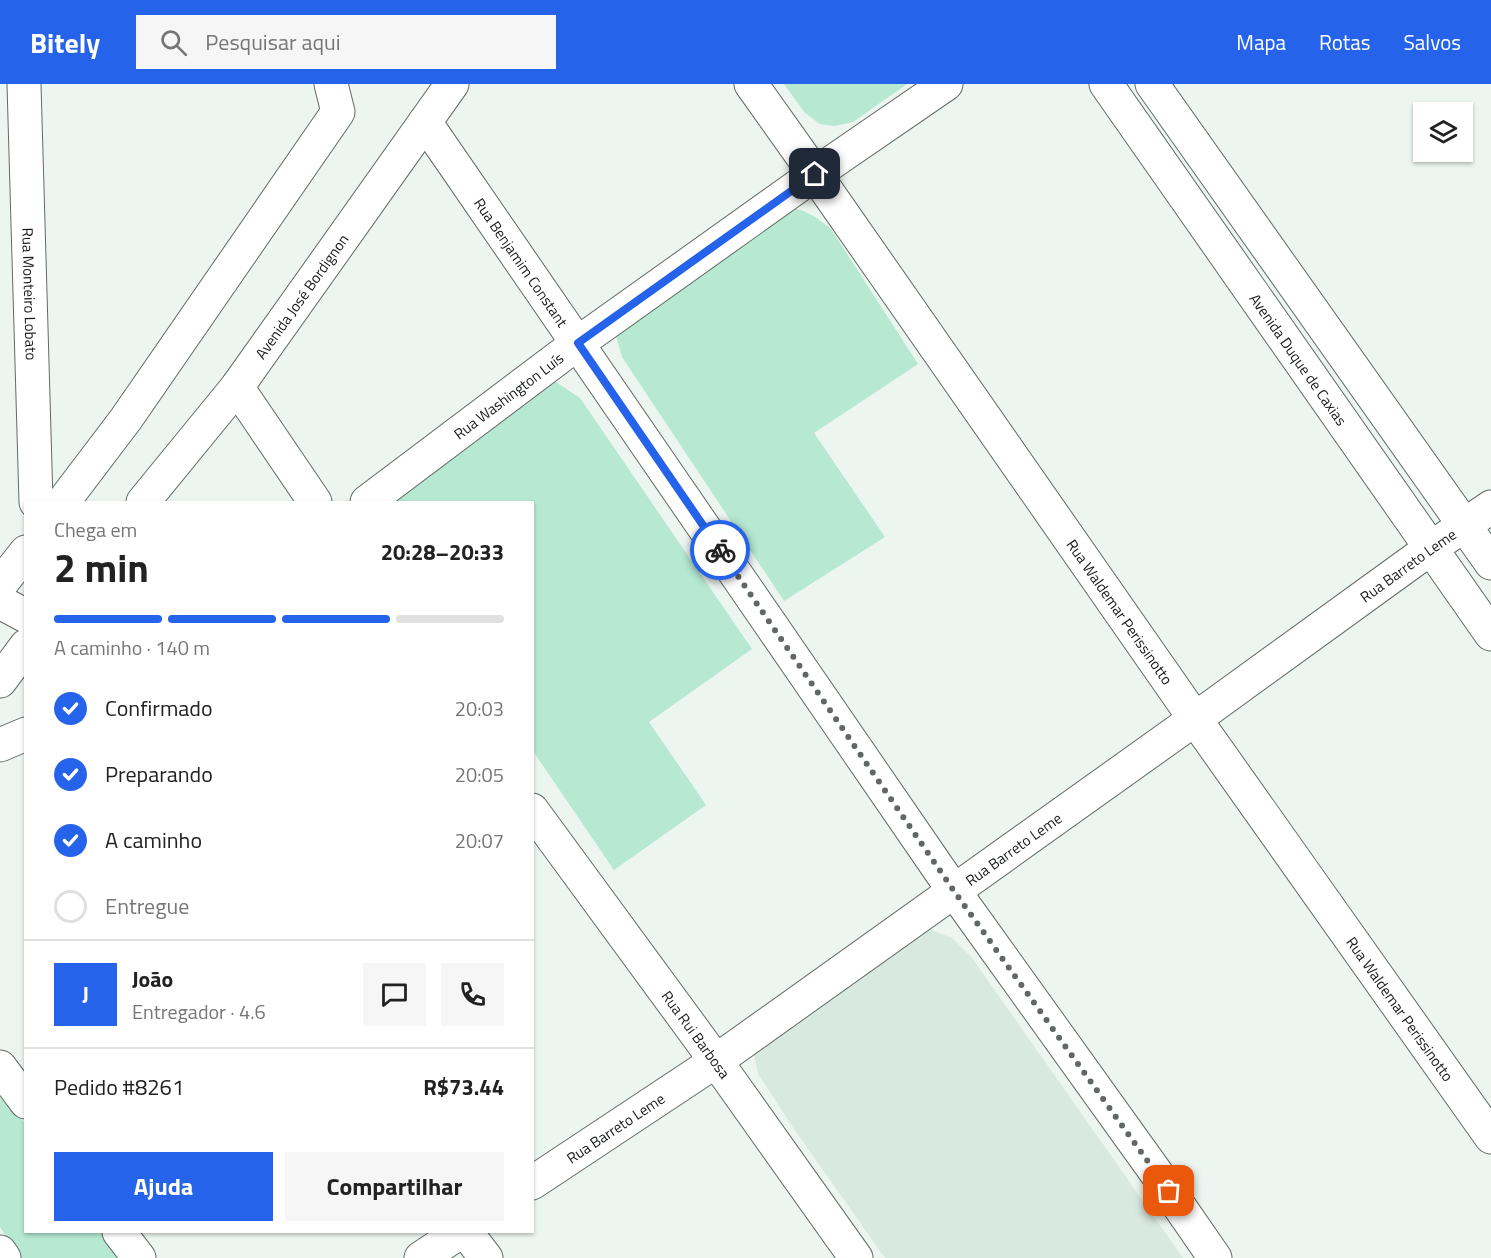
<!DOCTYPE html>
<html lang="pt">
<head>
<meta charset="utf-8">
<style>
  body { margin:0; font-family:"Titillium Web",sans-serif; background:#f6f6f6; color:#222; height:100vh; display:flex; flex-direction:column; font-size:22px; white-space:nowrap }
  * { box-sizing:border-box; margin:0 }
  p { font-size:20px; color:#767676 }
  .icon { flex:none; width:33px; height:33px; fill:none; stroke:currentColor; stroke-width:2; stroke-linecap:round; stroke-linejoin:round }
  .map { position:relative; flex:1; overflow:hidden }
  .sheet { position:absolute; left:24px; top:417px; width:510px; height:732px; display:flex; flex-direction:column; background:#fff; border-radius:0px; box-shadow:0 2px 4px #0004 }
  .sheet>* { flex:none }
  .buttons { position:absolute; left:1413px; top:18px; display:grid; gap:12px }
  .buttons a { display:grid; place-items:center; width:60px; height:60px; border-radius:0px; background:#fff; box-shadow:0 2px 4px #0004; font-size:30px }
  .pin { position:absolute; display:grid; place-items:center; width:51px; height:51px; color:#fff; margin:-26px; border-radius:12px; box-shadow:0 3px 9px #0006 }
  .courier { position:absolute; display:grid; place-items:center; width:60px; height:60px; margin:-30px; border:4px solid #2563eb; border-radius:50%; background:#fff; color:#222; box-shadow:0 2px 8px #0007 }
  .head em { font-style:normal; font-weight:700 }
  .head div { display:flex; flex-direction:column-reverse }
  .head { display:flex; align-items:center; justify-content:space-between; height:102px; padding:0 30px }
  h1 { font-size:39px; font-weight:700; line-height:45px }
  .bar { display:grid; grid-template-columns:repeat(4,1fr); gap:9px 6px; align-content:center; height:72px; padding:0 30px }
  .bar i { height:8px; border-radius:4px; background:#e0e0e0 }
  .bar .on { background:#2563eb }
  .bar p { grid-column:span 4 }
  .line { display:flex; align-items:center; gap:15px; padding:0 30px; border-top:2px solid #e0e0e0 }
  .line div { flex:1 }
  .round { display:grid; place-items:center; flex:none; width:63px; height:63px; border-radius:0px; background:#f6f6f6 }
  ol { padding:0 30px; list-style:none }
  li { display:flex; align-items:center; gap:18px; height:66px }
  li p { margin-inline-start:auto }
  li .icon { padding:6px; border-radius:50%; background:#2563eb; color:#fff; stroke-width:4 }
  li:last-child { color:#767676 }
  li i { width:33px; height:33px; border:3px solid #e0e0e0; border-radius:50% }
  .primary-button { display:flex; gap:12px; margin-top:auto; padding:12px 30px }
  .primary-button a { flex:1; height:69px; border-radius:0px; background:#2563eb; color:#fff; font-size:24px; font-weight:700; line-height:69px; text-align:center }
  .primary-button a+a { background:#f6f6f6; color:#222 }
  header { display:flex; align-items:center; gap:36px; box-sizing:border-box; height:84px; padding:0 30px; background:#2563eb; color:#fff }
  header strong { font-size:28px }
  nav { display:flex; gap:33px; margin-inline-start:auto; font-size:21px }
  .search { width:420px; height:54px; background:#f6f6f6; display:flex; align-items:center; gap:15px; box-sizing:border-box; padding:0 21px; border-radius:0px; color:#767676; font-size:22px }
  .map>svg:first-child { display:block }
</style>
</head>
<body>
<header>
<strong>Bitely</strong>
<div class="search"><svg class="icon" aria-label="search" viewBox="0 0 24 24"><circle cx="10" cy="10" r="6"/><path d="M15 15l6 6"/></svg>Pesquisar aqui</div>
<nav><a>Mapa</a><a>Rotas</a><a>Salvos</a></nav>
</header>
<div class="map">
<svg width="1491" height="1174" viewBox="0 0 1491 1174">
  <rect width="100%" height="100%" fill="#ecf5f0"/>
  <polygon fill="#d8e9e1" points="931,846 952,854 972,874 1183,1174 885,1174 794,1045 758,990 754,970 899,852"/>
  <g fill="#b6e8d2">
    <polygon points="784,0 907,0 853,38 834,42 820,40 805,29"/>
    <path d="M782 122C807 126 812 130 831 145L918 280 814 349 885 453 784 517 622 273 615 248Z"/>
    <polygon points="533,298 556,298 580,314 752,565 649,638 706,721 614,786 533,667 532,418 381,418"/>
    <polygon points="0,1004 25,1040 26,1148 102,1148 121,1174 20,1174 0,1143"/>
  </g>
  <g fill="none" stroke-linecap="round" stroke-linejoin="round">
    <g stroke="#636a67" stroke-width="35">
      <g id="minor">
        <path id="s1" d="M24 0 36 418"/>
        <path id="s2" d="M751 0 815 90 1195 635 1491 1053"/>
        <path id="s3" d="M1106 0 1491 550"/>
        <polyline points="1152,0 1491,479"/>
        <path id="s4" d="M425 38 954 807 1157 1090 1215 1174"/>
        <polyline points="237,303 315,418"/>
        <polyline points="63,418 126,335 338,28 331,0"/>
        <path id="s5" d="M143 418 237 303 452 0"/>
        <path id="s6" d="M367 418 578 259 815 90 946 0"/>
        <polyline points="0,501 26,468"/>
        <polyline points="0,518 26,532"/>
        <polyline points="0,597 26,562"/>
        <polyline points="0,661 26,650"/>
        <path id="s7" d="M532 726 716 977 856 1174"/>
        <polyline points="0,983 26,1018"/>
        <path id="s8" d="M532 1099 716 977 1195 635 1431 464 1491 423"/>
        <polyline points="119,1148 139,1174"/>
        <polyline points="466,1148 486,1174"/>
        <polyline points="0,1168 4,1174"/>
        <polyline points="421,1174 460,1148"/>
      </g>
    </g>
    <use href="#minor" stroke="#fff" stroke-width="33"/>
  </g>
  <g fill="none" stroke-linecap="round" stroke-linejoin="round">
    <polyline stroke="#616764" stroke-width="6" stroke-dasharray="0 10.8" points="720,466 954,807 1169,1107"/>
    <polyline stroke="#2563eb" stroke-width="8" points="720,466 578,259 815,90"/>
  </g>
  <g text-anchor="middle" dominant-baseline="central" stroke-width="4.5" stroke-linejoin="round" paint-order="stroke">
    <g font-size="15" fill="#161a18" stroke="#ecf5f0">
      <text stroke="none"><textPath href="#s4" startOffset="170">Rua Benjamim Constant</textPath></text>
      <text stroke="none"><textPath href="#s1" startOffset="210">Rua Monteiro Lobato</textPath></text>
      <text stroke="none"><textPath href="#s5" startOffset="260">Avenida José Bordignon</textPath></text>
      <text stroke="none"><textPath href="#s3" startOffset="336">Avenida Duque de Caxias</textPath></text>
      <text stroke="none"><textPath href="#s6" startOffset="177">Rua Washington Luís</textPath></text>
      <text stroke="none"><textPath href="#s8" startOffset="1072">Rua Barreto Leme</textPath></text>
      <text stroke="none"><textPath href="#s2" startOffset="644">Rua Waldemar Perissinotto</textPath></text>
      <text stroke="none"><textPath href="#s8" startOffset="586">Rua Barreto Leme</textPath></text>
      <text stroke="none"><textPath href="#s2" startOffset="1130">Rua Waldemar Perissinotto</textPath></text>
      <text stroke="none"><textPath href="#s7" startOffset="278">Rua Rui Barbosa</textPath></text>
      <text stroke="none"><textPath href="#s8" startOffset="100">Rua Barreto Leme</textPath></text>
    </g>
  </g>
</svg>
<div class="buttons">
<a><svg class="icon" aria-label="layers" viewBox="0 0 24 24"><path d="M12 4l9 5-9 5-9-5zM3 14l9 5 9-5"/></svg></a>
</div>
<div class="pin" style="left:1169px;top:1107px;background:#ea580c"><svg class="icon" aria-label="bag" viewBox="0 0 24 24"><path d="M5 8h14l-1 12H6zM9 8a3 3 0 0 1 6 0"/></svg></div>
<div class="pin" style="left:815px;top:90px;background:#1f2937"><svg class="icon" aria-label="home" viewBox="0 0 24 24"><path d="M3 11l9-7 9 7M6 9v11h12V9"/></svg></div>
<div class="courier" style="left:720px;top:466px"><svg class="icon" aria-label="bike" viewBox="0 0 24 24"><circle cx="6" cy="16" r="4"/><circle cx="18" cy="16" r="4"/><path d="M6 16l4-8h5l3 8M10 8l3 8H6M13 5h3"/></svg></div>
<section class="sheet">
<div class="head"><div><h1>2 min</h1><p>Chega em</p></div><em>20:28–20:33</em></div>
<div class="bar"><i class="on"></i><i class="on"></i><i class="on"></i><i></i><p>A caminho · 140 m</p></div>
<ol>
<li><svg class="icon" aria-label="check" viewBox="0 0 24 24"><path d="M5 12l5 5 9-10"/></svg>Confirmado<p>20:03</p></li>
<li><svg class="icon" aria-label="check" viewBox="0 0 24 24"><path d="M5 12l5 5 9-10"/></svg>Preparando<p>20:05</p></li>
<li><svg class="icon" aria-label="check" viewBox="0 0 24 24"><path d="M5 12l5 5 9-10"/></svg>A caminho<p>20:07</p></li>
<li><i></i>Entregue</li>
</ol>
<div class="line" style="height:108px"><b class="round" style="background:#2563eb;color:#fff">J</b><div><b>João</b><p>Entregador · 4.6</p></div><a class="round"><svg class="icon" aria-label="chat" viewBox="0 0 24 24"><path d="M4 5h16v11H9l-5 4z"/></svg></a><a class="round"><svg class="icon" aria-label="phone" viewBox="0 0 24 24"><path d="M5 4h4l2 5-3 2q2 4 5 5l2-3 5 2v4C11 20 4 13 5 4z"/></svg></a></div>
<div class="line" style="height:78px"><div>Pedido #8261</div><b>R$73.44</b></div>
<div class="primary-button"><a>Ajuda</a><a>Compartilhar</a></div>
</section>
</div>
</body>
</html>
